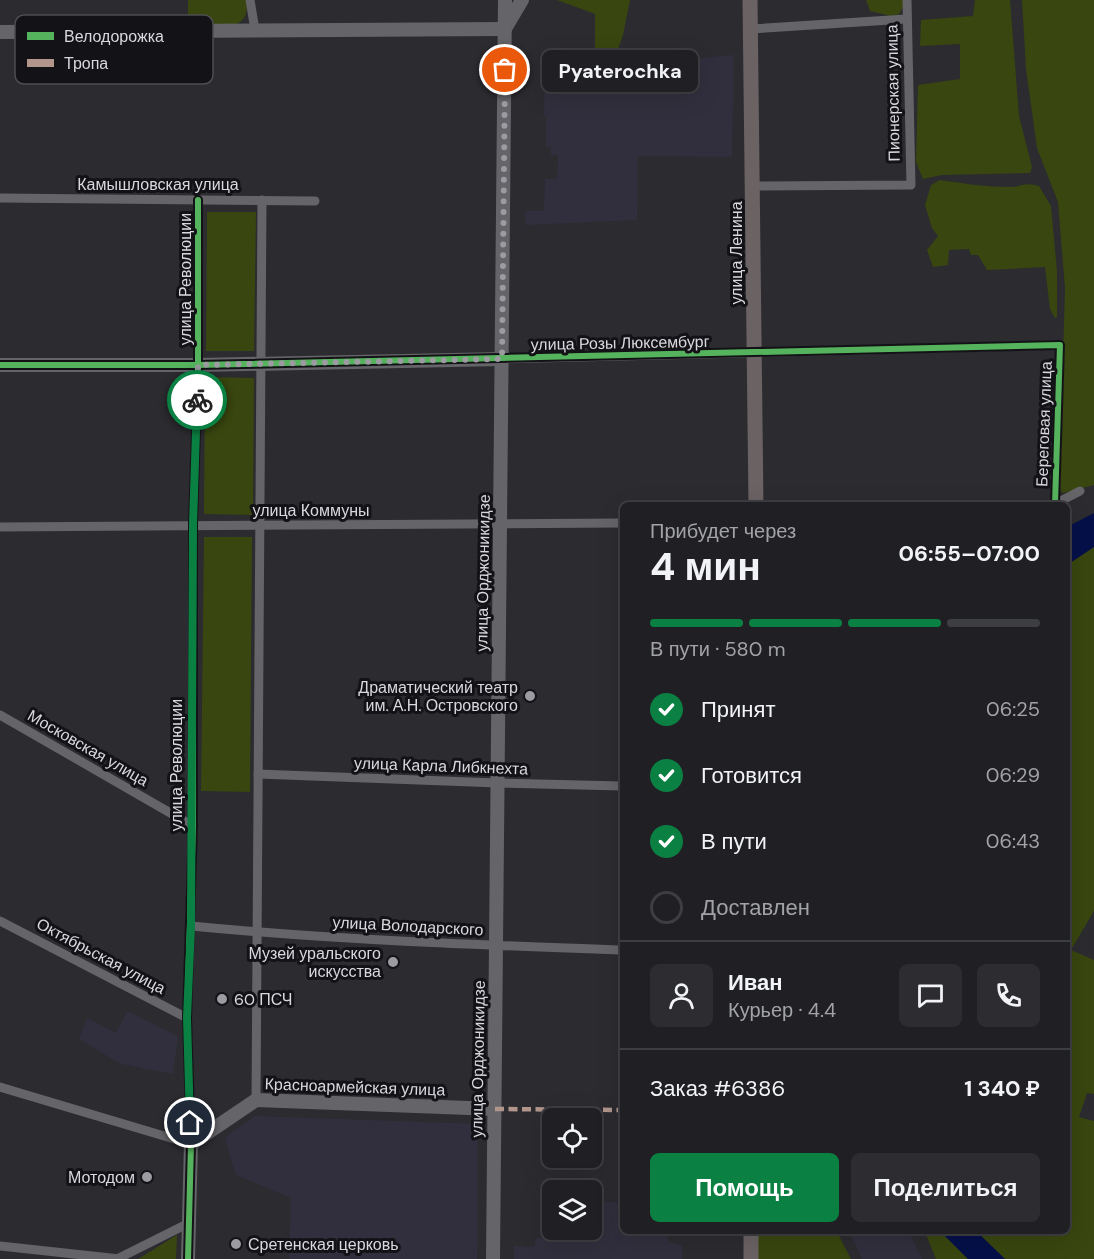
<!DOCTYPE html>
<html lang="ru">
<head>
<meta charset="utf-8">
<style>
  body { margin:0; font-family:"DM Sans",sans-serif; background:#2d2d31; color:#f1f3f6; height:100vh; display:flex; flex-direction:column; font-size:22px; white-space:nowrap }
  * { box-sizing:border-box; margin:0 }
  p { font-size:20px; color:#a2a3a6 }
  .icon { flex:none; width:33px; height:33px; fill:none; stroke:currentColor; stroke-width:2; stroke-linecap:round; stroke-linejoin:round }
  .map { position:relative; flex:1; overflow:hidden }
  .sheet { position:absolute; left:620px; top:502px; width:450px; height:732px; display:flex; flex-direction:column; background:#202024; border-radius:9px; box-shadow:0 6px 24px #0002,0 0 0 2px #3d3e41 }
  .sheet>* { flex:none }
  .buttons { position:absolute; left:542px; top:1108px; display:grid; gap:12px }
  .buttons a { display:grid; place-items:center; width:60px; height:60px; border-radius:9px; background:#202024; box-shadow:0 6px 24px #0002,0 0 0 2px #3d3e41; font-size:30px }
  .pin { position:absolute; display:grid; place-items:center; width:51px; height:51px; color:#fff; margin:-26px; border:3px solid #fff; border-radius:50%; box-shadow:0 2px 6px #0007 }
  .courier { position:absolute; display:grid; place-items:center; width:60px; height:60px; margin:-30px; border:4px solid #0b8043; border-radius:50%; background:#fff; color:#222; box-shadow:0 2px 8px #0007 }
  .bubble { position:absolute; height:42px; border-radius:9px; background:#202024; box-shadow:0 6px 24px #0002,0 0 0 2px #3d3e41; font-size:20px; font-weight:700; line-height:42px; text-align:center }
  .overview em { font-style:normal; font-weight:700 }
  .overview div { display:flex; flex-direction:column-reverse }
  .overview { display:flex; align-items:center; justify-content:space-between; height:102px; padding:0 30px }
  h1 { font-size:39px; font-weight:700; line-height:45px }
  .bar { display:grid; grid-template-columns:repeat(4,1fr); gap:9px 6px; align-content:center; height:72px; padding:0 30px }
  .bar i { height:8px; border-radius:4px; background:#3d3e41 }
  .bar .current { background:#0b8043 }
  .bar p { grid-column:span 4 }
  .line { display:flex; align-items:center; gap:15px; padding:0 30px; border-top:2px solid #3d3e41 }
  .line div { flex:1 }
  .round { display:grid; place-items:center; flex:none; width:63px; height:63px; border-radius:9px; background:#2d2d31 }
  ol { padding:0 30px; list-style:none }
  li { display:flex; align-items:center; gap:18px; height:66px }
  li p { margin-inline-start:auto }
  li .icon { padding:6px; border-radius:50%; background:#0b8043; color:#fff; stroke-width:4 }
  li:last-child { color:#a2a3a6 }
  li i { width:33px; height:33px; border:3px solid #3d3e41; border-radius:50% }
  .button { display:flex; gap:12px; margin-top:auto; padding:12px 30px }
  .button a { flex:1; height:69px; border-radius:9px; background:#0b8043; color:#fff; font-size:24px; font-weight:700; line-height:69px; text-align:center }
  .button a+a { background:#2d2d31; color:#f1f3f6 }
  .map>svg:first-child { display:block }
</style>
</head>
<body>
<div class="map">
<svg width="1094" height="1259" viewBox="0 0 1094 1259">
  <rect width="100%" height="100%" fill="#2b2b30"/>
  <g fill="#312f3d">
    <polygon points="618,49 619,65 734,55 732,157 638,156 637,220 525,225 525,211 544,211 545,179 557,179 558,155 551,155 551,147 546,147 546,116 544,115 545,77 579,77 579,50"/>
    <polygon points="127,1011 178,1036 173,1074 121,1064 79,1039 87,1018 116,1033"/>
    <polygon points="255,1116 478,1124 477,1259 289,1259 291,1198 236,1175 229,1153 225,1137"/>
    <polygon points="591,1200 622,1203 622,1232 666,1232 669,1242 682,1245 682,1259 514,1259 514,1246 534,1247 536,1238 569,1237 570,1230 591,1230"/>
    <polygon points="849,1232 909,1232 922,1259 862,1259"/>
  </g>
  <g fill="#39460f">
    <path d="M188 0H246C253 36 211 25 188 24Z"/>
    <polygon points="557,0 630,0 623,35 618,49 595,50 595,14"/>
    <polygon points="866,0 903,0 903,7 899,14 891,16 870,11"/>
    <polygon points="975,0 1010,0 1019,116 1032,167 1030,173 942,175 923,179 916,162 918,85 960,79 960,44 920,46 921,20 973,16"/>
    <polygon points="1022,0 1094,0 1094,485 1063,493 1059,490 1065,288 1058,202 1037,148 1026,69"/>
    <path d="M940 180C962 183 984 187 1007 187 1021 188 1023 181 1039 186L1051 206 1057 271V317L1055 318 1050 309 1045 267 987 270 978 255H971L969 249 949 250 948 265 933 267 927 250 938 236 932 228 925 205 931 185Z"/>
    <polygon points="207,212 256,212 254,351 206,351"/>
    <polygon points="205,377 254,378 253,515 204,514"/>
    <polygon points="204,537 252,537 250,792 201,791"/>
    <polygon points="1094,547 1094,911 1071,950 1094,960 1094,1094 1087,1093 1079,1117 1094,1121 1094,1259 1005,1259 977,1232 1066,1232 1066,565"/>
    <polygon points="757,1232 837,1232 851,1259 757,1259"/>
    <polygon points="925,1232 941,1232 968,1259 936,1259"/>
    <polygon points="177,1235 176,1259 138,1259"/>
  </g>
  <g fill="#051049">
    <polygon points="1094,513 1094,547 1067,565 1067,527"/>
    <polygon points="941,1232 977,1232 1005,1259 968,1259"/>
  </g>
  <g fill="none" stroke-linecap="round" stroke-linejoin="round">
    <g stroke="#656468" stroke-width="9">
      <polyline points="250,0 255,30"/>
      <polyline points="751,29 906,19"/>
      <polyline points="753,186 911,185 907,0"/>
      <polyline points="0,198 315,201"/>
      <polyline points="502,359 1060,345 1055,504"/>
      <polyline points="1051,506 1080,491"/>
      <polyline points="0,527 622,523"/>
      <polyline points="0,715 193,826"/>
      <polyline points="258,774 498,783 622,786"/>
      <polyline points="0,921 187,1018"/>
      <path d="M191 926C334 940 479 945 622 950"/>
      <polyline points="0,1087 191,1144 187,1018 193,826 193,524 198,365 198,200"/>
      <polyline points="256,1100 262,200"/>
      <polyline points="0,1246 120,1259"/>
      <polyline points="119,1258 189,1223"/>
    </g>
    <g stroke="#656468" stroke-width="14">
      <polyline points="506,27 522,0"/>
      <polyline points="0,32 505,29"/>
      <polyline points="0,365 198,365 502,359"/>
      <polyline points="188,1259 191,1144 256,1100 495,1109"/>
      <polyline points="493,1259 505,0"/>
    </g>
    <g stroke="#6a6263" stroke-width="15">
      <polyline points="750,0 756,506"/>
      <polyline points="751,1232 751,1259"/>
    </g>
    <polyline stroke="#b2968c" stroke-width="4.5" stroke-dasharray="9 4.5" stroke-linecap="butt" points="495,1109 622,1110"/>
    <g stroke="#131216" stroke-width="10">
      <g id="cycleway">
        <polyline points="0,365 198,365 1060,345 1055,504"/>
        <polyline points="188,1259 191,1144 187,1018 193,826 193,524 198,365 198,200"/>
      </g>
    </g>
    <use href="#cycleway" stroke="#56b35d" stroke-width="6"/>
  </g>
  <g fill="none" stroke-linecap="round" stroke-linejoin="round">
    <polyline stroke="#9c9ba1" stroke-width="6" stroke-dasharray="0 10.8" points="197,400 198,365 502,359 505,70"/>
    <polyline stroke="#0b8043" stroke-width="8" points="190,1123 187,1018 191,926 193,524 197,400"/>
  </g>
  <g fill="#9c9ba1" stroke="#131216" stroke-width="2">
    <circle cx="530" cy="696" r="6"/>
    <circle cx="393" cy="962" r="6"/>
    <circle cx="222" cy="999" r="6"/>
    <circle cx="147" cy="1177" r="6"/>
    <circle cx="236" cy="1244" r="6"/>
  </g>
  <g text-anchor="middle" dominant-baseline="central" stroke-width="6" stroke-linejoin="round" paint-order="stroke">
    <g font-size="16" fill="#d9d8de" stroke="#131216">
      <text transform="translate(893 93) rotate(-91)">Пионерская улица</text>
      <text x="158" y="184">Камышловская улица</text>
      <text transform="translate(736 253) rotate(-90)">улица Ленина</text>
      <text transform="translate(185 279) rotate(-90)">улица Революции</text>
      <text transform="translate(620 343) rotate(-1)">улица Розы Люксембург</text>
      <text transform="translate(1044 424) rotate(-88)">Береговая улица</text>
      <text x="311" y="510">улица Коммуны</text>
      <text transform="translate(483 573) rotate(-89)">улица Орджоникидзе</text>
      <text transform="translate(88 748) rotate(30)">Московская улица</text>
      <text transform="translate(176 765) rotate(-90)">улица Революции</text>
      <text transform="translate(441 766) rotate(2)">улица Карла Либкнехта</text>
      <text transform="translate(408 926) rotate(3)">улица Володарского</text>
      <text transform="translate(101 956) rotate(28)">Октябрьская улица</text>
      <text transform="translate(478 1059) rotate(-89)">улица Орджоникидзе</text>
      <text transform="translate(355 1087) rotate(2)">Красноармейская улица</text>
    </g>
    <g font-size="16" fill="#d9d8de" stroke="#131216" text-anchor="end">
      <text x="518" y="687">Драматический театр<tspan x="518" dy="18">им. А.Н. Островского</tspan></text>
      <text x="381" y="953">Музей уральского<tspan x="381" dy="18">искусства</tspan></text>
      <text x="234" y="999" text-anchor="start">60 ПСЧ</text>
      <text x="135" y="1177">Мотодом</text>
      <text x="248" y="1244" text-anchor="start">Сретенская церковь</text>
    </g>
  </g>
  <rect x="15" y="15" width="198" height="69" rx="9" fill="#131216" stroke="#4e4d52" stroke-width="1.5"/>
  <rect x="27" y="32" width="27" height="8" fill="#56b35d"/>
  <rect x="27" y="59" width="27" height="8" fill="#b2968c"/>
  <g font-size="16" fill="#d9d8de">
    <text x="64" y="42">Велодорожка</text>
    <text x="64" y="69">Тропа</text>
  </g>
</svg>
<div class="buttons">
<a><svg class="icon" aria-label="locate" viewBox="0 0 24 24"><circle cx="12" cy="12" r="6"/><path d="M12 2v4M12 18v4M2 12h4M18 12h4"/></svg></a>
<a><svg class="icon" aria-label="layers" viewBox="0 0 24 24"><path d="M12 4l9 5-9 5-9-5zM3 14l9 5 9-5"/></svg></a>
</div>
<div class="pin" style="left:505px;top:70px;background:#ea580c"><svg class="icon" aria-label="bag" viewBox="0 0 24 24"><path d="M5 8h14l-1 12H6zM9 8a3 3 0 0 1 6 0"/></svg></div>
<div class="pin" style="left:190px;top:1123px;background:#1f2937"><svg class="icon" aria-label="home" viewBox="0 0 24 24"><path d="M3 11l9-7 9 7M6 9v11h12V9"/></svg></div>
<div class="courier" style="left:197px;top:400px"><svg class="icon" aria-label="bike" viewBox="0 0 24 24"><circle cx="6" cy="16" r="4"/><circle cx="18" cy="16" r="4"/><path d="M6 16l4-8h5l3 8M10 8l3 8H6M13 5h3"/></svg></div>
<div class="bubble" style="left:542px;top:50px;width:156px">Pyaterochka</div>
<section class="sheet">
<div class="overview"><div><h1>4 мин</h1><p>Прибудет через</p></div><em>06:55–07:00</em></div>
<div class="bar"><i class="current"></i><i class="current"></i><i class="current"></i><i></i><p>В пути · 580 m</p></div>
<ol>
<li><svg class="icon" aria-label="check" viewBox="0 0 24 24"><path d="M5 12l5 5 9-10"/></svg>Принят<p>06:25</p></li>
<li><svg class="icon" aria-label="check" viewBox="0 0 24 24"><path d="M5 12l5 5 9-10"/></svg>Готовится<p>06:29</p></li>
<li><svg class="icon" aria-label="check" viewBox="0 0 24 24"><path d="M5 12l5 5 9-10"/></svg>В пути<p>06:43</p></li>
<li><i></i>Доставлен</li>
</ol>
<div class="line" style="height:108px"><a class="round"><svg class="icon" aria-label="person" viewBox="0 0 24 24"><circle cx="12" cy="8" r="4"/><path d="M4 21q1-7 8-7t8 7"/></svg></a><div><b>Иван</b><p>Курьер · 4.4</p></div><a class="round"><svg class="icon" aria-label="chat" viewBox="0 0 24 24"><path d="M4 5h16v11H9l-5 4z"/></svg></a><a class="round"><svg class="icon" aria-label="phone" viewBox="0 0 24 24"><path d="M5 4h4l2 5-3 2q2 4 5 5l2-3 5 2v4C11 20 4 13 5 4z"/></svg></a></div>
<div class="line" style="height:78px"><div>Заказ #6386</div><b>1 340 ₽</b></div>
<div class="button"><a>Помощь</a><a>Поделиться</a></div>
</section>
</div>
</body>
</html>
